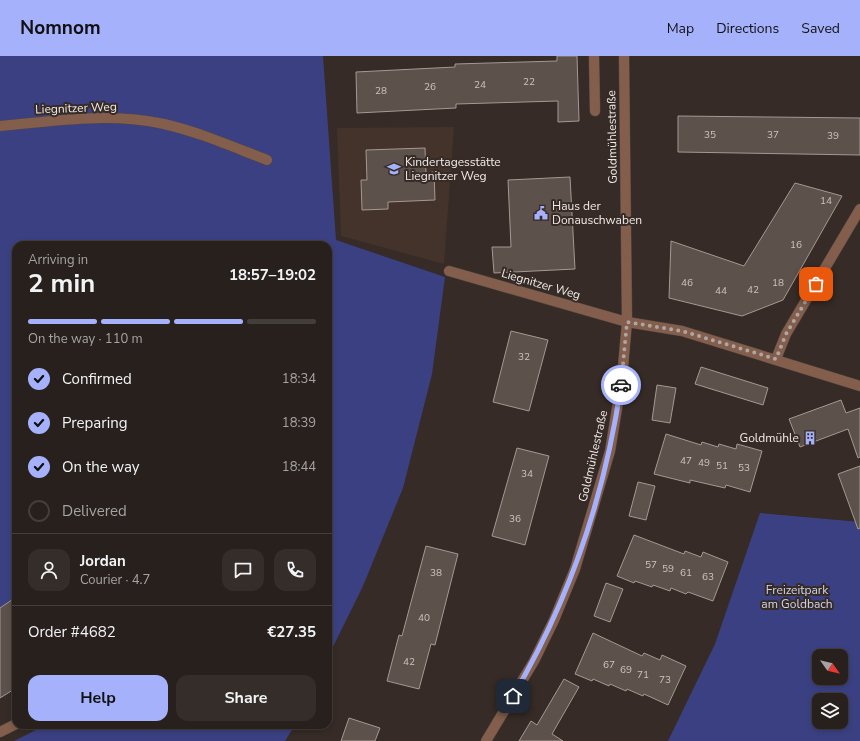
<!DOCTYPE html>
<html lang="en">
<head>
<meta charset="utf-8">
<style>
  body { margin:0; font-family:"Nunito Sans",sans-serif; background:#342d29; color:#f1f3f6; height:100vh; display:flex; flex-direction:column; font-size:15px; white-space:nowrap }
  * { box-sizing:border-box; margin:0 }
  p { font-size:13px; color:#a5a3a3 }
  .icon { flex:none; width:22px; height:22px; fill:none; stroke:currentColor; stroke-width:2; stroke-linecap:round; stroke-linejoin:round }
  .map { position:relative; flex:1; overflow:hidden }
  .drawer { position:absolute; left:12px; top:185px; width:320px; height:488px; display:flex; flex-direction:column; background:#28201c; border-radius:12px; box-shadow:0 2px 6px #0003,0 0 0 1px #443e3b }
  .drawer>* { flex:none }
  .needle { width:26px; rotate:124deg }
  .buttons { position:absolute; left:812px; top:593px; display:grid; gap:8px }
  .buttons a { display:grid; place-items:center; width:36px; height:36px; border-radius:8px; background:#28201c; box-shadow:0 2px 6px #0003,0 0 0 1px #443e3b; font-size:20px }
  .pin { position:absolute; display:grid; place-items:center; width:34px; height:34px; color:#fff; margin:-17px; border-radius:8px; box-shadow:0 2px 6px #0006 }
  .courier { position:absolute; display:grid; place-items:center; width:40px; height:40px; margin:-20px; border:3px solid #a6b1fc; border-radius:50%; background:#fff; color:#222; box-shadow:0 1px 5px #0007 }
  .overview em { font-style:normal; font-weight:700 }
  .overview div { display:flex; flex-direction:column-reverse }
  .overview { display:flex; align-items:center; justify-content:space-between; height:68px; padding:0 16px }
  h1 { font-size:26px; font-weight:700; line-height:30px }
  .bar { display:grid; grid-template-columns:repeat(4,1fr); gap:6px 4px; align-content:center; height:48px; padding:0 16px }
  .bar i { height:5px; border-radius:3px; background:#443e3b }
  .bar .selected { background:#a6b1fc }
  .bar p { grid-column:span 4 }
  .line { display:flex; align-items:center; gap:10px; padding:0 16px; border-top:1px solid #443e3b }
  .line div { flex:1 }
  .round { display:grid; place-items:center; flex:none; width:42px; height:42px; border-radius:12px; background:#342d29 }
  ol { padding:0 16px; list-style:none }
  li { display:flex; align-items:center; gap:12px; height:44px }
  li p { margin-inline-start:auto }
  li .icon { padding:4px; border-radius:50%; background:#a6b1fc; color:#111; stroke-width:4 }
  li:last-child { color:#a5a3a3 }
  li i { width:22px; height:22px; border:2px solid #443e3b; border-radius:50% }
  .cta { display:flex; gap:8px; margin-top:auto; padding:8px 16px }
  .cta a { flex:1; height:46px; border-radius:12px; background:#a6b1fc; color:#111; font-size:16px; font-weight:700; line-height:46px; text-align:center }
  .cta a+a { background:#342d29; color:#f1f3f6 }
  header { display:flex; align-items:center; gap:24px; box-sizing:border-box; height:56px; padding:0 20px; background:#a6b1fc; color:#111 }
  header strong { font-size:19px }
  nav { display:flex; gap:22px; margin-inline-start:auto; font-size:14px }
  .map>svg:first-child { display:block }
</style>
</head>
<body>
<header>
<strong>Nomnom</strong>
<nav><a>Map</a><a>Directions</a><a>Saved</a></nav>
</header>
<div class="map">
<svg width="860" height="685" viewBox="0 0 860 685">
  <rect width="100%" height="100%" fill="#362b26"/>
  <polygon fill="#43332b" points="454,71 444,208 341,180 337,72"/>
  <g fill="#3b4082" fill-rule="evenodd">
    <polygon points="0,0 323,0 336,184 445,221 432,318 403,432 363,530 328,601 328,189 16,189 16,540 0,552"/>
    <path d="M760 457 860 466V685H668L715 588ZM819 600H841V622H819ZM819 644H841V666H819Z"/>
    <polygon points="41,669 295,669 285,685 14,685 34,675"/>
  </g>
  <g fill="#5d514c" stroke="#a69892">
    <polygon points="557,0 577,0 579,65 558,66 558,45 456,48 456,52 357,57 356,16 455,11 455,8 557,5"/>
    <polygon points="678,60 860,62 860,99 678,96"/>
    <polygon points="425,92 426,117 434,116 435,144 388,146 388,153 362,154 361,124 367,124 366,94"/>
    <polygon points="570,121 575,213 494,217 492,191 511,191 508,124"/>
    <polygon points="795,127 842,140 783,244 742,260 669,242 671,185 744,210"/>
    <polygon points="511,275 548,284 529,355 493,346"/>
    <polygon points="701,311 768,332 763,349 695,328"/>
    <polygon points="657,329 676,332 670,367 652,364"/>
    <polygon points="841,344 846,357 860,352 860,401 858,402 848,373 800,391 789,363"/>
    <polygon points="666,378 701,389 702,386 718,391 719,388 736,393 737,388 762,395 750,436 726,429 725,432 690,424 690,427 654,418"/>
    <polygon points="517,392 549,400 525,489 492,480"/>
    <polygon points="860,410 860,472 858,473 838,418"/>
    <polygon points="638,426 655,430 646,464 629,460"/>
    <polygon points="634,479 684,498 685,495 701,501 703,496 728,506 713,545 688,536 686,538 671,532 670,535 653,529 652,531 635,525 634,527 617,520"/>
    <polygon points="426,490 458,498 435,589 431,588 419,633 387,625 399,579 402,580"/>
    <polygon points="606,527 623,533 610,566 594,560"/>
    <polygon points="16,541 16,632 0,642 0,552"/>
    <polygon points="593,577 642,600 644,597 660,604 662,599 686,610 668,649 644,638 643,640 627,633 626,635 610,628 609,630 593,623 592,625 575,618"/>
    <polygon points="564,623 579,631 552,678 563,685 519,685 531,665 537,669"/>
    <polygon points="349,662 380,672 375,685 341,685"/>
  </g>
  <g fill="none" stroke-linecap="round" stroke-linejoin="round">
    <g stroke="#504641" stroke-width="11">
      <g id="lane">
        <polyline points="594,0 595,55"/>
        <path d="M0 70C54 65 110 56 164 68 199 76 233 91 267 104"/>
        <polyline points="449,215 627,266"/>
      </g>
    </g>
    <g stroke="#504641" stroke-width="11">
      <g id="street">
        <polyline points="627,266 682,275 860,330"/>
        <polyline points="776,303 786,278 860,153"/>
        <polyline points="0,676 16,668"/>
        <polyline points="486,685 534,605 554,564 575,513 610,395 622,322 627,266 624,0"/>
      </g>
    </g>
    <use href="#lane" stroke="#835e4c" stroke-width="10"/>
    <use href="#street" stroke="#835e4c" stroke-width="10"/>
  </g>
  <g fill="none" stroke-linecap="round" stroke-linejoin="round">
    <polyline stroke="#afa6a3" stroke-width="4" stroke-dasharray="0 7.2" points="621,329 627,266 682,275 776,303 786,278 816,228"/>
    <path stroke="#a6b1fc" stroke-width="5" d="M513 640C570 543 605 440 621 329"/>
  </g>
  <defs>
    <g id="school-bare" transform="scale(1.08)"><path d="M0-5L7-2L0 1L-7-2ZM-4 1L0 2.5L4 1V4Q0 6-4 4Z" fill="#a6b1fc" stroke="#362b26" stroke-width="2.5" paint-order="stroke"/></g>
    <g id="civic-bare" transform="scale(1.08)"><path d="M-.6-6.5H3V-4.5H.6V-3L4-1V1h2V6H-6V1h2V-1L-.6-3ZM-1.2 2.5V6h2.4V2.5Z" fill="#a6b1fc" stroke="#362b26" stroke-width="2.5" paint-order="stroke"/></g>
    <g id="building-bare" transform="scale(1.08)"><path d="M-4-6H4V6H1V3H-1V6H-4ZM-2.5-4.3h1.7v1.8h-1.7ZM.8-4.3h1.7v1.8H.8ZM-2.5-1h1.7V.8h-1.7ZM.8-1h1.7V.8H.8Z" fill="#a6b1fc" stroke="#362b26" stroke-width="2.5" paint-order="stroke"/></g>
  </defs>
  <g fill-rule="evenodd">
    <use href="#school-bare" x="394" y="113"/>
    <use href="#civic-bare" x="541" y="157"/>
    <use href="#building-bare" x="810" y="382"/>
  </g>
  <g text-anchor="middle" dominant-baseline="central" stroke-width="4" stroke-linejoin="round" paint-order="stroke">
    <g font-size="10" fill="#cbc3c0">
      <text x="529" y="26">22</text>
      <text x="480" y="29">24</text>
      <text x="430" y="31">26</text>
      <text x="381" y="35">28</text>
      <text x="710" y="79">35</text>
      <text x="773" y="79">37</text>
      <text x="833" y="80">39</text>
      <text x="826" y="145">14</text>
      <text x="796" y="189">16</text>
      <text x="687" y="227">46</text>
      <text x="778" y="227">18</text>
      <text x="753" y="234">42</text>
      <text x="721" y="235">44</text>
      <text x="524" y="301">32</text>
      <text x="686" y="405">47</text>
      <text x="704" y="407">49</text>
      <text x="722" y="410">51</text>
      <text x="744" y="412">53</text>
      <text x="527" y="418">34</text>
      <text x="515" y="463">36</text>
      <text x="651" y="509">57</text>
      <text x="668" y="513">59</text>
      <text x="436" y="517">38</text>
      <text x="686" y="517">61</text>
      <text x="708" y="521">63</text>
      <text x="424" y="562">40</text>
      <text x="409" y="606">42</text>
      <text x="609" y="609">67</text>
      <text x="626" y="614">69</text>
      <text x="643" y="619">71</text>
      <text x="665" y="624">73</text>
    </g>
    <g font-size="12" fill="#f0e9e6" stroke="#362b26">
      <text transform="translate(76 52) rotate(-2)">Liegnitzer Weg</text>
      <text transform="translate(612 81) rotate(-91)">Goldmühlestraße</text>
      <text transform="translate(541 228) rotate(16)">Liegnitzer Weg</text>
      <text transform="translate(593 400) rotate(-77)">Goldmühlestraße</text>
    </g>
    <g font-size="12" fill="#f0e9e6" stroke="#362b26" text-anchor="start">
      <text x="405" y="106">Kindertagesstätte<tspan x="405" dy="14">Liegnitzer Weg</tspan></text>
      <text x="552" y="150">Haus der<tspan x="552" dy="14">Donauschwaben</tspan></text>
      <text x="799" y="382" text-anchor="end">Goldmühle</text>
    </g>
    <g font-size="12" fill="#d1d5eb" stroke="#362b26">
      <text x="797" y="534">Freizeitpark<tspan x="797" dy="14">am Goldbach</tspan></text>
    </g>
  </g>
</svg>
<div class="buttons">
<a><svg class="needle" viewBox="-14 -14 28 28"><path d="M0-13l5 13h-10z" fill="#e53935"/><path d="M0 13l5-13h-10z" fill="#a5a3a3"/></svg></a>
<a><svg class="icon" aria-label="layers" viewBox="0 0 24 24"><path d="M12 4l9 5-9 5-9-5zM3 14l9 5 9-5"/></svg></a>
</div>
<div class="pin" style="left:816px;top:228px;background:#ea580c"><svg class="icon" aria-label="bag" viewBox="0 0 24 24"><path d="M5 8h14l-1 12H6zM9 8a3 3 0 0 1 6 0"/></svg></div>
<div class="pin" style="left:513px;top:640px;background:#1f2937"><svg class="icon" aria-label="home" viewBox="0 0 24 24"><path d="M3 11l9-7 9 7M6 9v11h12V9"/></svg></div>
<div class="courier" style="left:621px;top:329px"><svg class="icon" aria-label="car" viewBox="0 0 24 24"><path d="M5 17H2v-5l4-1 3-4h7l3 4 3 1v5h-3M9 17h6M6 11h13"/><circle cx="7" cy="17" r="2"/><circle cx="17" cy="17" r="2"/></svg></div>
<section class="drawer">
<div class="overview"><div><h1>2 min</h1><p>Arriving in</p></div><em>18:57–19:02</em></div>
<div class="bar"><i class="selected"></i><i class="selected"></i><i class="selected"></i><i></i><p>On the way · 110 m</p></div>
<ol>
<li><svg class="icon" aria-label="check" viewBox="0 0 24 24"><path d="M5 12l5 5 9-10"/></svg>Confirmed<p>18:34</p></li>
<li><svg class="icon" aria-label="check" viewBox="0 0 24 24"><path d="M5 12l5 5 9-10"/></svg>Preparing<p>18:39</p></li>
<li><svg class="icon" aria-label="check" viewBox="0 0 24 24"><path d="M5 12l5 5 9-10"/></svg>On the way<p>18:44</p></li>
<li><i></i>Delivered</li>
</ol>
<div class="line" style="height:72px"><a class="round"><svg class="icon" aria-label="person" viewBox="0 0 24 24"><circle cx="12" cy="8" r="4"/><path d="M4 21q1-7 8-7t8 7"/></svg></a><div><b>Jordan</b><p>Courier · 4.7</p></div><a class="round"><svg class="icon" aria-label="chat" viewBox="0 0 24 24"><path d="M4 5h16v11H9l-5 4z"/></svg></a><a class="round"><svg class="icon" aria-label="phone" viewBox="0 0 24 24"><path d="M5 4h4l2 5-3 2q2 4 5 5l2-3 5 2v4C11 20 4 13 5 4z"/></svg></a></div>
<div class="line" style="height:52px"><div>Order #4682</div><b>€27.35</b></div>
<div class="cta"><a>Help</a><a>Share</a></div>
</section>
</div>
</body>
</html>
